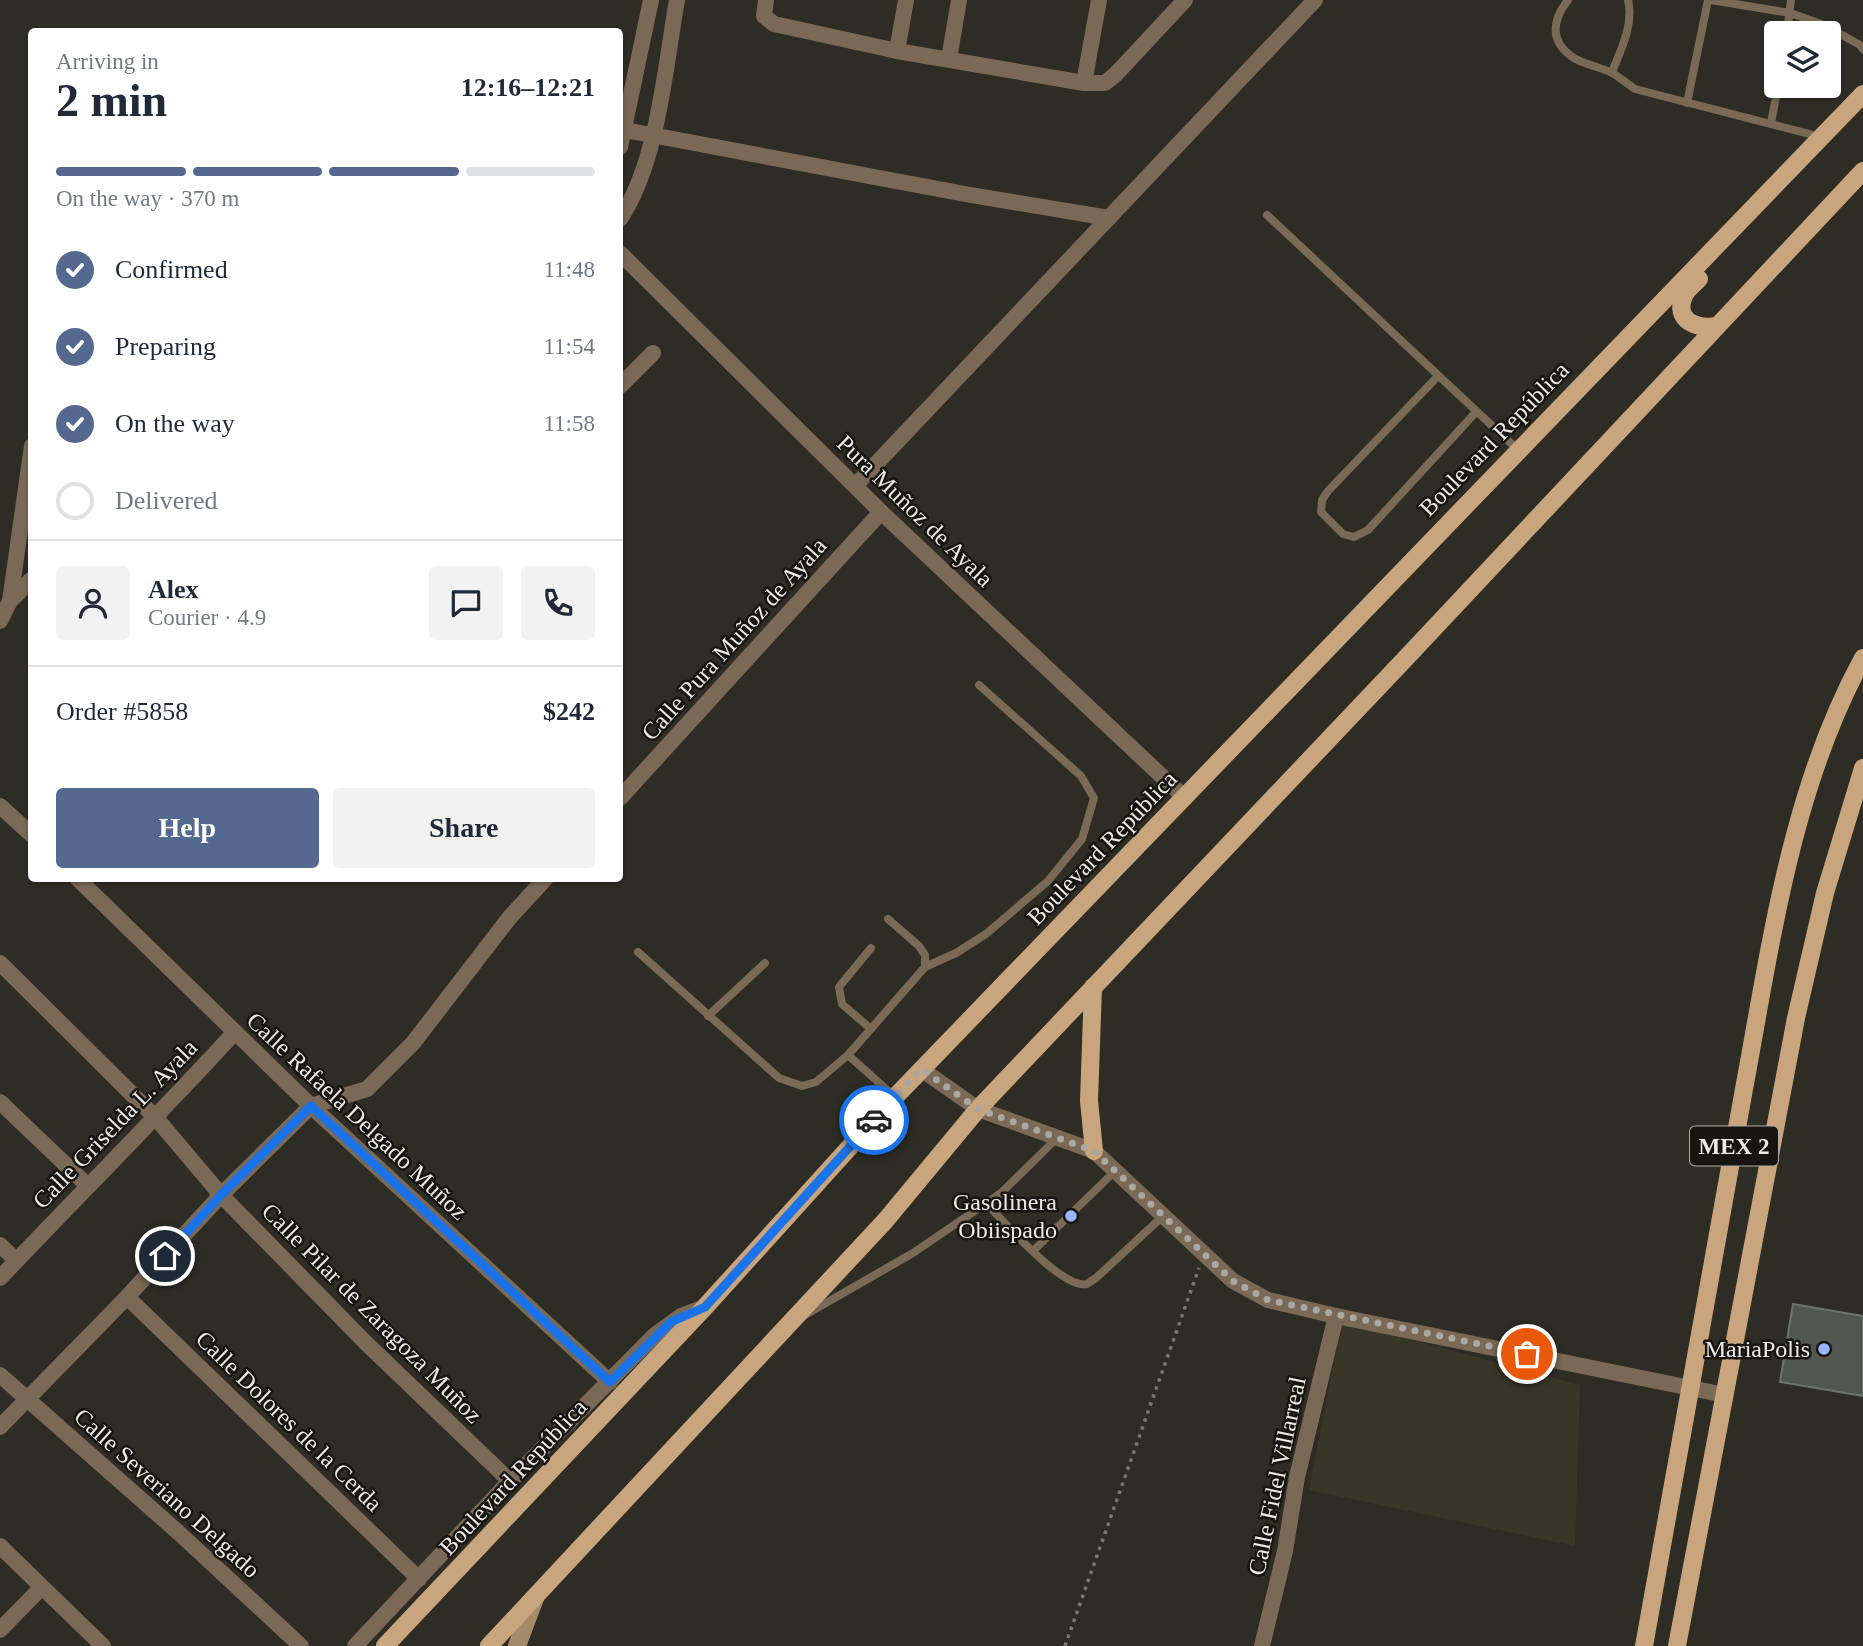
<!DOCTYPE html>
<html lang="en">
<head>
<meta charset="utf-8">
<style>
  body { margin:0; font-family:"Times New Roman",serif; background:#f2f2f3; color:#1f2937; height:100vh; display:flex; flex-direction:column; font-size:26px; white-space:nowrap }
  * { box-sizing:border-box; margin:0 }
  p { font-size:23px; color:#747a83 }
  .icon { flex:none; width:38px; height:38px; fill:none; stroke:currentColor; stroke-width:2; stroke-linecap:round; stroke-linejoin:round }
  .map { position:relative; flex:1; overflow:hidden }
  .details { position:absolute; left:28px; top:28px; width:595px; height:854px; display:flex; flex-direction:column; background:#fff; border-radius:7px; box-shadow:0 2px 5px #0004 }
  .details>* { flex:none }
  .buttons { position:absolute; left:1764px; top:21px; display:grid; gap:14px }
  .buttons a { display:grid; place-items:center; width:77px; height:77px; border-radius:7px; background:#fff; box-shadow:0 2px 5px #0004; font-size:35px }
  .pin { position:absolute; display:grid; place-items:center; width:60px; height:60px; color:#fff; margin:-30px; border:4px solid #fff; border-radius:50%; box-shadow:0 2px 7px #0007 }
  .courier { position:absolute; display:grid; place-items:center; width:70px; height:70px; margin:-35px; border:5px solid #1a73e8; border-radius:50%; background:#fff; color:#222; box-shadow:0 2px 9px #0007 }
  .summary em { font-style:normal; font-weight:700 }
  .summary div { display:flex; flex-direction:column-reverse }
  .summary { display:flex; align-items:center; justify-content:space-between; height:119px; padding:0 28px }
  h1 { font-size:46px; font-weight:700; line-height:52px }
  .bar { display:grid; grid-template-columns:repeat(4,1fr); gap:10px 7px; align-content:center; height:84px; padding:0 28px }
  .bar i { height:9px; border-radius:5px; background:#e0e1e3 }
  .bar .on { background:#556890 }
  .bar p { grid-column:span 4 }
  .line { display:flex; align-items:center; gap:18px; padding:0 28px; border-top:2px solid #e0e1e3 }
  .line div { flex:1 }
  .round { display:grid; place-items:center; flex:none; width:74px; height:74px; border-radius:7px; background:#f2f2f3 }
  ol { padding:0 28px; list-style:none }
  li { display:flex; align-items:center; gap:21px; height:77px }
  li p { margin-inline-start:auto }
  li .icon { padding:7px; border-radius:50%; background:#556890; color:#fff; stroke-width:4 }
  li:last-child { color:#747a83 }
  li i { width:38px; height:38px; border:4px solid #e0e1e3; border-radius:50% }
  .button { display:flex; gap:14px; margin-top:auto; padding:14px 28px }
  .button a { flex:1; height:80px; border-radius:7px; background:#556890; color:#fff; font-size:28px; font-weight:700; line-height:80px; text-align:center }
  .button a+a { background:#f2f2f3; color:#1f2937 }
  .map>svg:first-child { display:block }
</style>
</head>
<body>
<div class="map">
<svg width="1863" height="1646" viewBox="0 0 1863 1646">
  <rect width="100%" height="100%" fill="#2e2d25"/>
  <polygon fill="#383627" points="1342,1321 1580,1385 1575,1546 1309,1490"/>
  <polygon fill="#51574f" stroke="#6d736a" stroke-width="2" points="1793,1304 1863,1316 1863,1396 1780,1382"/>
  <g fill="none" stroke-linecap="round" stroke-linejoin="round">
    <polyline stroke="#787770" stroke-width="3.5" stroke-dasharray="3.5 5" stroke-linecap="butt" points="1065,1646 1199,1268"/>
    <g stroke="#7a6956" stroke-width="8">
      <path d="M1568 0C1553 19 1549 40 1571 56 1583 65 1599 66 1612 73 1620 77 1627 84 1635 89L1821 137"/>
      <polyline points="1711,0 1790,13 1824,25 1860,45 1863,49"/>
      <polyline points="1787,33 1791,0"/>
      <path d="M1612 72C1621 50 1634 24 1628 0"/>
      <polyline points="1687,103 1708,0"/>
      <polyline points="1771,123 1778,86"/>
      <polyline points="1267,215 1518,450"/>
      <polyline points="1438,376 1328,491 1322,500 1321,512 1343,534 1354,537 1368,530 1476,412"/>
      <polyline points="888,919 919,946 925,955 925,967"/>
      <polyline points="871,948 839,987 842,1004 871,1029"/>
      <polyline points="638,952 779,1078 802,1086 816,1082 848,1055 925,967 956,953 986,934 1048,881 1082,839 1094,798 1081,776 979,685"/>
      <polyline points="708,1016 765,963"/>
      <polyline points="848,1055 895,1097"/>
      <path d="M986 1203C1003 1221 1063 1290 1087 1284 1088 1283 1096 1278 1096 1278L1162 1217"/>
      <polyline points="1034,1250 1115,1171"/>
      <polyline points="805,1315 913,1253 1001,1193 1056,1139"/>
    </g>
    <g stroke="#7a6956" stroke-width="16">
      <polyline points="766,0 764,16 774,24 897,51 1084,83 1105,83 1116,74 1185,0"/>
      <polyline points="897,51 906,0"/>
      <polyline points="949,59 959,0"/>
      <polyline points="1084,83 1099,0"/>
      <polyline points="625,130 965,194 1109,218"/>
      <polyline points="620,147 651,0"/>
      <path d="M620 219C658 162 665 68 677 0"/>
      <polyline points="620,253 881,512 1185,798"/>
      <polyline points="620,386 653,353"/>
      <polyline points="855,486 1315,0"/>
      <polyline points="10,601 32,446"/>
      <polyline points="0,621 10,601 32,579"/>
      <polyline points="620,798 881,512"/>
      <polyline points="0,806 32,835"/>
      <polyline points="77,878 311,1106 610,1382"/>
      <polyline points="0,963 156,1118 221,1195 366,1343 510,1481"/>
      <polyline points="921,1069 978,1109 1094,1151 1233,1281 1268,1300 1336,1316 1725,1395"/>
      <polyline points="0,1102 87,1185"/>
      <polyline points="0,1245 16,1260"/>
      <path d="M0 1278C78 1196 158 1116 235 1032"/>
      <polyline points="127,1297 419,1579"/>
      <polyline points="0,1375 179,1533 301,1646"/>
      <polyline points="0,1427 127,1297 221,1195 311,1106 367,1089 413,1043 510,917 546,878"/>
      <polyline points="0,1546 103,1646"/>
      <polyline points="0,1630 41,1588"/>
      <polyline points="355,1646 510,1481 655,1335 681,1316 705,1307"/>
      <polyline points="1262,1646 1285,1551 1297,1477 1336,1316"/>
    </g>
    <polyline stroke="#a68b6b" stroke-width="18" points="517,1646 535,1598"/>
    <g stroke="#c8a57c" stroke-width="18">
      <path d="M1699 279C1694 284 1686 290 1684 296 1673 321 1697 329 1717 326"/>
      <polyline points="1093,987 1089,1101 1094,1151"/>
      <polyline points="385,1646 705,1307 895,1097 1863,94"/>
      <polyline points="489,1646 885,1221 978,1109 1405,659 1863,171"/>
      <path d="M1644 1646C1679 1461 1710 1275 1744 1089 1771 944 1791 789 1863 658"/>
      <polyline points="1677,1646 1796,1018 1825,893 1863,768"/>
    </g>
  </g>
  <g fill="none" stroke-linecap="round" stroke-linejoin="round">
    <polyline stroke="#aaa8a2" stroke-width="7" stroke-dasharray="0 12.6" points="874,1120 921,1069 978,1109 1094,1151 1233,1281 1268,1300 1527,1354"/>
    <polyline stroke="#1a73e8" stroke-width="9" points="165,1256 221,1195 311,1106 610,1382 671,1322 705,1307 874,1120"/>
  </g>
  <g fill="#98b6fd" stroke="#161511" stroke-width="2.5">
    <circle cx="1071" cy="1216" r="7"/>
    <circle cx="1824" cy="1349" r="7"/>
  </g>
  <g text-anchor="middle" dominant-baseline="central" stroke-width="5" stroke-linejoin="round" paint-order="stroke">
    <rect fill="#161511" stroke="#acaba6" stroke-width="2" x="1690" y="1126.5" width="88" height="39" rx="5"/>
    <g font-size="23" font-weight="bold" fill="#ecebe6">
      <text x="1734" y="1146">MEX 2</text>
    </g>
    <g font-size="24" fill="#ecebe6" stroke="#161511">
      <text transform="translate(1494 439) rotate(-46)">Boulevard República</text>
      <text transform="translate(915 511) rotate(44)">Pura Muñoz de Ayala</text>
      <text transform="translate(734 639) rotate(-48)">Calle Pura Muñoz de Ayala</text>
      <text transform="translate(1102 848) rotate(-46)">Boulevard República</text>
      <text transform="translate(357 1116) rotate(43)">Calle Rafaela Delgado Muñoz</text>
      <text transform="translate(115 1124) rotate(-46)">Calle Griselda L. Ayala</text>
      <text transform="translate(372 1313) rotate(45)">Calle Pilar de Zaragoza Muñoz</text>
      <text transform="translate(289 1421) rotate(44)">Calle Dolores de la Cerda</text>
      <text transform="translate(1277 1476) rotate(-78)">Calle Fidel Villarreal</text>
      <text transform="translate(513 1477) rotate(-47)">Boulevard República</text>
      <text transform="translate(167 1493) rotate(42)">Calle Severiano Delgado</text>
    </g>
    <g font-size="24" fill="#ecebe6" stroke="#161511" text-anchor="end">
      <text x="1057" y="1202">Gasolinera<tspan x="1057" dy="28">Obiispado</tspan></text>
      <text x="1810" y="1349">MariaPolis</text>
    </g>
  </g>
</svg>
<div class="buttons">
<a><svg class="icon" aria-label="layers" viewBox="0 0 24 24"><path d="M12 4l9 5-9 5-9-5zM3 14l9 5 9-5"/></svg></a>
</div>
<div class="pin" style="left:1527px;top:1354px;background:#ea580c"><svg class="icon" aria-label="bag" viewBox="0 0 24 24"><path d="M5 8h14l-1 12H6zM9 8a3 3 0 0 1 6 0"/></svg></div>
<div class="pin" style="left:165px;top:1256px;background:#1f2937"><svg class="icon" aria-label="home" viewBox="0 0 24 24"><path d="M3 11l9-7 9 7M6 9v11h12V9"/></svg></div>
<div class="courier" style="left:874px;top:1120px"><svg class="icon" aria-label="car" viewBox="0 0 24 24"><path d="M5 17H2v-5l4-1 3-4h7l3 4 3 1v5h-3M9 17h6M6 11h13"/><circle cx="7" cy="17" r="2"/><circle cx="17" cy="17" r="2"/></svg></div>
<section class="details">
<div class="summary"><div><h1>2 min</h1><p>Arriving in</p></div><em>12:16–12:21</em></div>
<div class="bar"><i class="on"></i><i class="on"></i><i class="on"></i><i></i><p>On the way · 370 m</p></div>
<ol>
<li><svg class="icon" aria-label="check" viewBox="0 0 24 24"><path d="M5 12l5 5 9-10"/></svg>Confirmed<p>11:48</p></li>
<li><svg class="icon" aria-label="check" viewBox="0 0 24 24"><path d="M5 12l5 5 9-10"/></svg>Preparing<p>11:54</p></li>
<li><svg class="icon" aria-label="check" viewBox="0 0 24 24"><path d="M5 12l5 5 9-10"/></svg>On the way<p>11:58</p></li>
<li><i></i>Delivered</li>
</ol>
<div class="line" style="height:126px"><a class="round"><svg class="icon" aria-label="person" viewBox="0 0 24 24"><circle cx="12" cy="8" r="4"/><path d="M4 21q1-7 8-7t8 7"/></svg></a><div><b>Alex</b><p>Courier · 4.9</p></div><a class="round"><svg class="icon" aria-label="chat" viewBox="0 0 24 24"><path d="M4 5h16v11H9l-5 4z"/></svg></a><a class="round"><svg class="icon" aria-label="phone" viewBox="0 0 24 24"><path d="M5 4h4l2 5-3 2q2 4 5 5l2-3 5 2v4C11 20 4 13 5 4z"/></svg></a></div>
<div class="line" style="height:91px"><div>Order #5858</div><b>$242</b></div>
<div class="button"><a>Help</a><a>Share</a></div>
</section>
</div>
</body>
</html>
